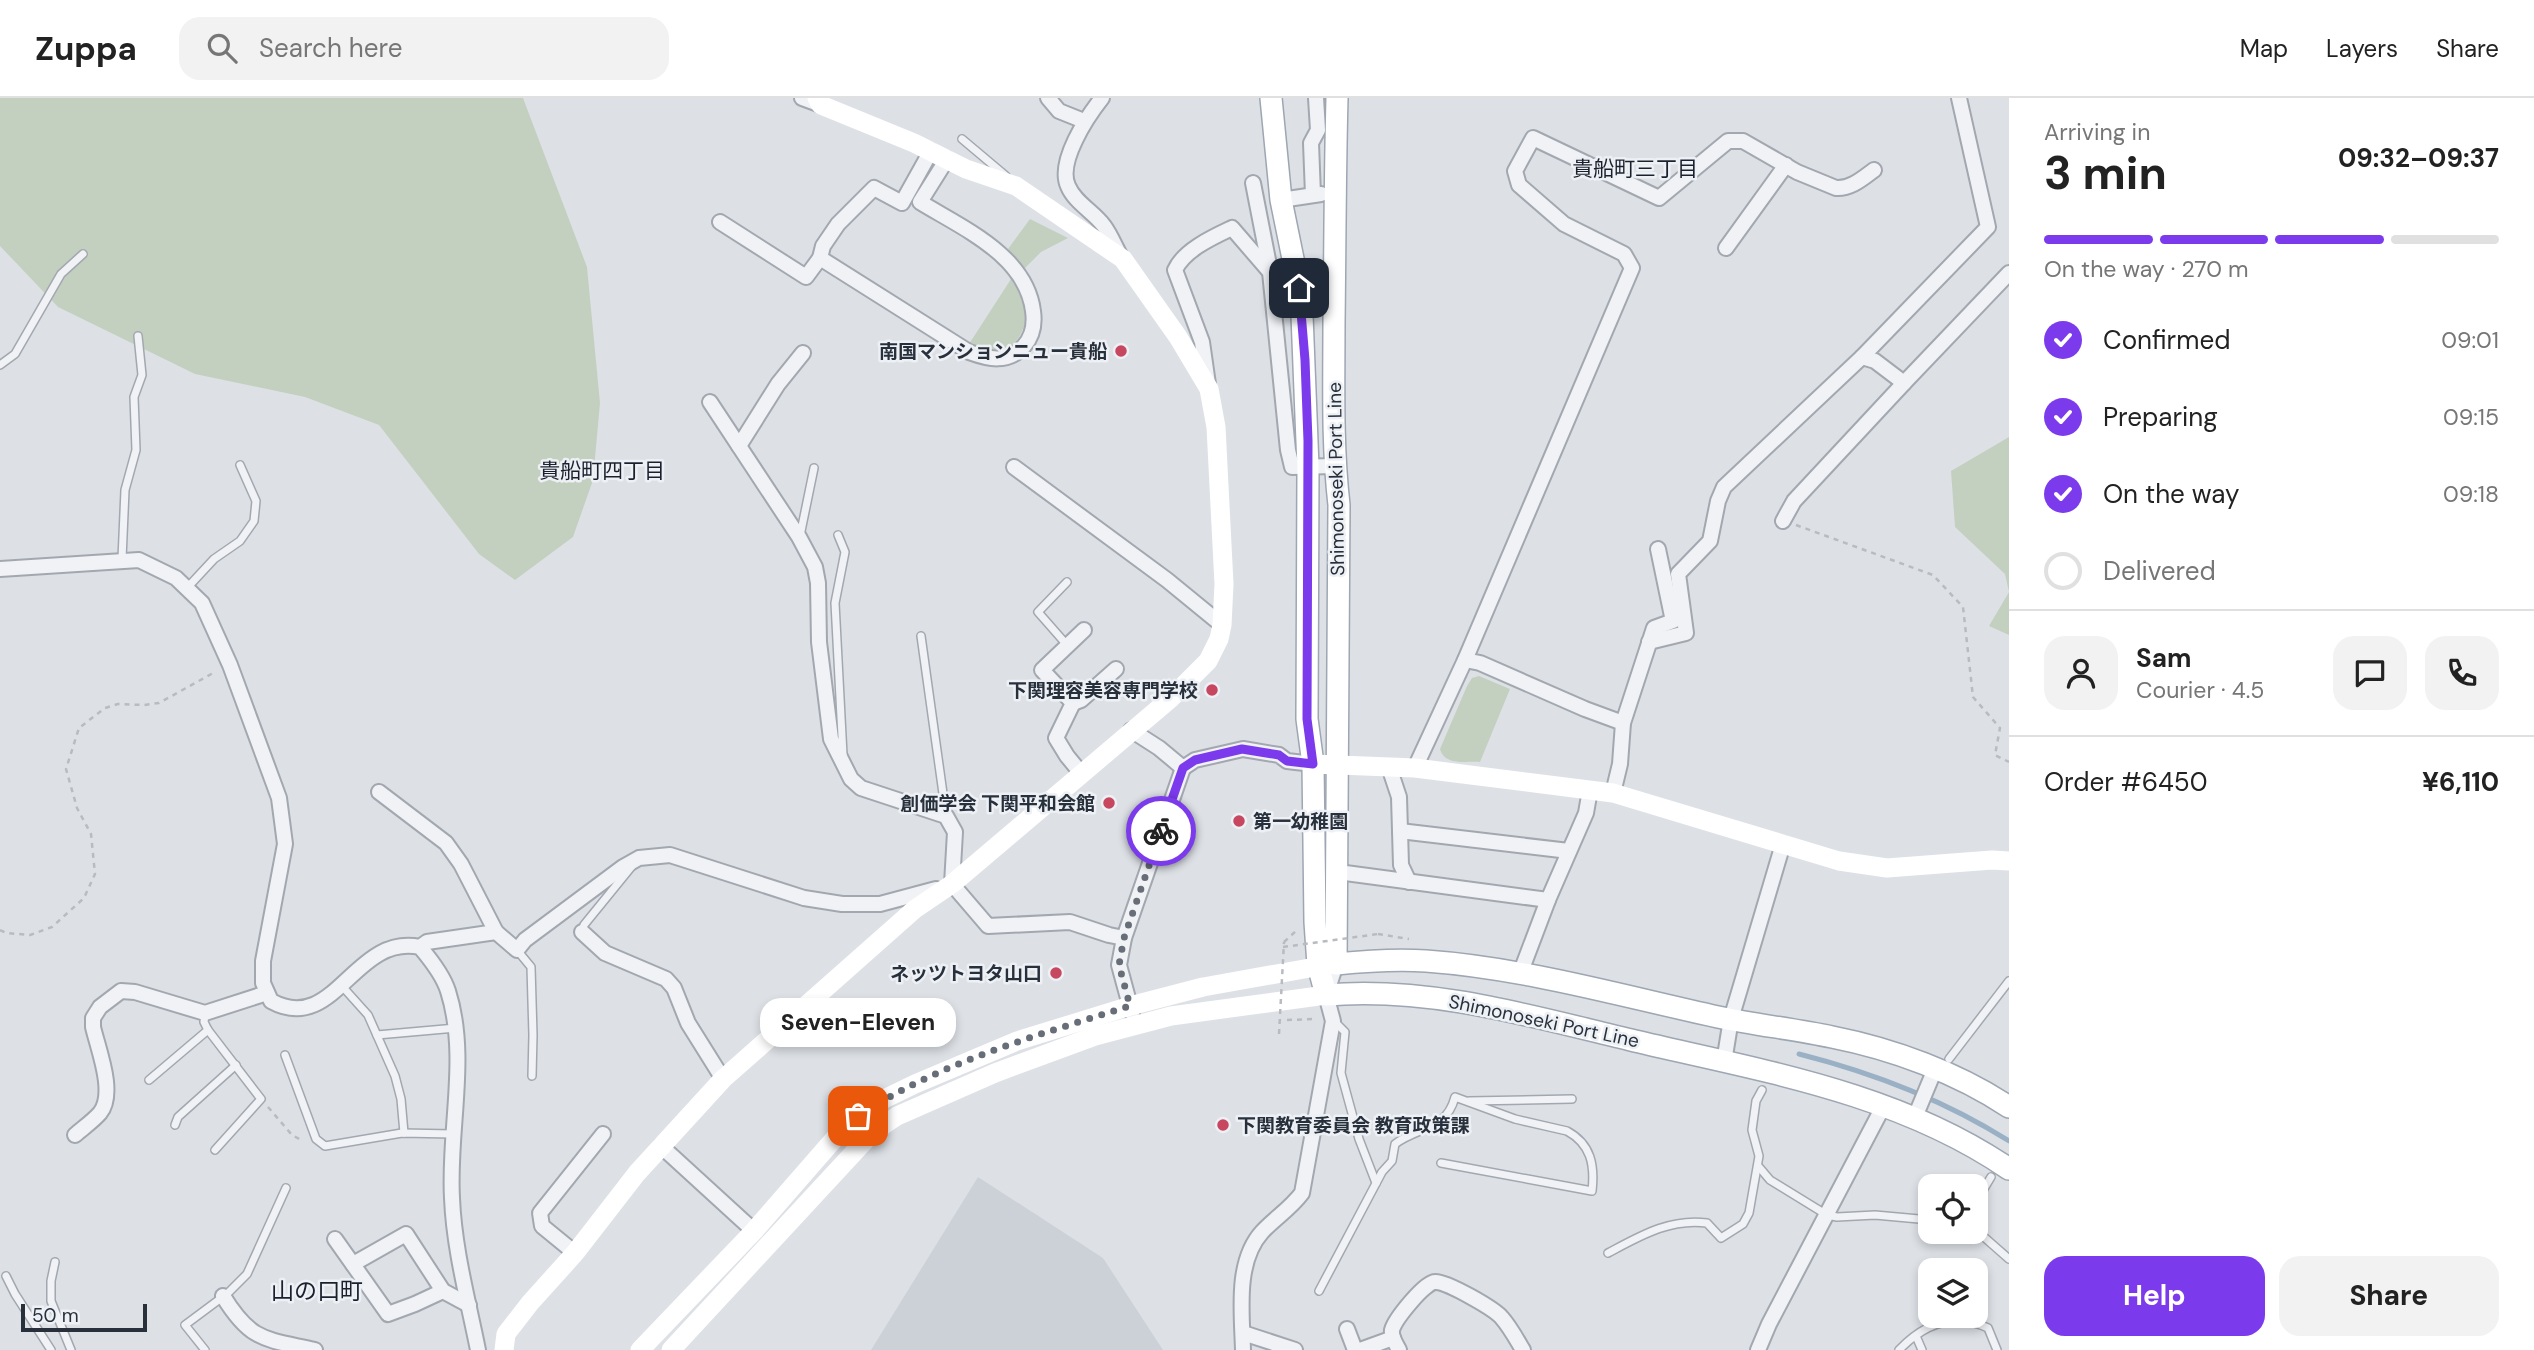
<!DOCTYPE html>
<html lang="en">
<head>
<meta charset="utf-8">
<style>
  body { margin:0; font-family:"DM Sans","Noto Sans JP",sans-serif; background:#f2f2f2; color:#222; height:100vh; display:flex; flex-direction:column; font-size:26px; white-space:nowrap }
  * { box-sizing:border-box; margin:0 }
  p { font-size:23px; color:#767676 }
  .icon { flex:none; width:38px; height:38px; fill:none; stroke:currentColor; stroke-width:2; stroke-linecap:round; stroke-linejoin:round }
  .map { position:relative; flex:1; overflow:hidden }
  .details { display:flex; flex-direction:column; background:#fff; width:525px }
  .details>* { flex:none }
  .fabs { position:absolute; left:1918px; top:1076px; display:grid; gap:14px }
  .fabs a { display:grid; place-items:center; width:70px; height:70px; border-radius:14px; background:#fff; box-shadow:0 4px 10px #0003; font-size:35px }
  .scale { position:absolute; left:21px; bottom:18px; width:126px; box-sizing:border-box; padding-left:7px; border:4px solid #28303c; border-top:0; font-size:19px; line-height:24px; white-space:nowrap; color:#28303c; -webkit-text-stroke:5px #edf0f4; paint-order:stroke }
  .pin { position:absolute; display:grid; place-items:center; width:60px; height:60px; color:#fff; margin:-30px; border-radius:14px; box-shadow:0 4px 10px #0006 }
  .courier { position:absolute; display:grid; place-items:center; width:70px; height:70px; margin:-35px; border:5px solid #7c3aed; border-radius:50%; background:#fff; color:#222; box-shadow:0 2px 9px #0007 }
  .bubble { position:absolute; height:49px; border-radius:21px; background:#fff; box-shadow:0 4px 10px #0003; font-size:23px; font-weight:700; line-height:49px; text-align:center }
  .head em { font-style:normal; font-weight:700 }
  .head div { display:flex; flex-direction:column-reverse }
  .head { display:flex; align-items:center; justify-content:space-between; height:119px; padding:0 35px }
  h1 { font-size:46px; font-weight:700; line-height:52px }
  .bar { display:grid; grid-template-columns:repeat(4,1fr); gap:10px 7px; align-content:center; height:84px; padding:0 35px }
  .bar i { height:9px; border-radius:5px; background:#e0e0e0 }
  .bar .active { background:#7c3aed }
  .bar p { grid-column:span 4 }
  .line { display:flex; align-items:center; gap:18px; padding:0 35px; border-top:2px solid #e0e0e0 }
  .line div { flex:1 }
  .round { display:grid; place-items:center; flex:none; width:74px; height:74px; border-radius:21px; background:#f2f2f2 }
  ol { padding:0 35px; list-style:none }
  li { display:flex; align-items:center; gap:21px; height:77px }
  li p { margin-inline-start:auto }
  li .icon { padding:7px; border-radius:50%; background:#7c3aed; color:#fff; stroke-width:4 }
  li:last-child { color:#767676 }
  li i { width:38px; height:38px; border:4px solid #e0e0e0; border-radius:50% }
  .cta { display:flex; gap:14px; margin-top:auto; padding:14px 35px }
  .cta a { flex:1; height:80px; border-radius:21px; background:#7c3aed; color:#fff; font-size:28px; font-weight:700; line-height:80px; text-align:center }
  .cta a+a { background:#f2f2f2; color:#222 }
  header { display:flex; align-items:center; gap:42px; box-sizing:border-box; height:98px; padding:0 35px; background:#fff; border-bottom:2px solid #e0e0e0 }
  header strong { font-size:33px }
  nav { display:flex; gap:38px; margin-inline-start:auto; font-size:24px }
  .search { width:490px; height:63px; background:#f2f2f2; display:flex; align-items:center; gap:18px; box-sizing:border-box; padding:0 24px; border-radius:21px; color:#767676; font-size:26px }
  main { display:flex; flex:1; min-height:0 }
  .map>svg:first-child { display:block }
</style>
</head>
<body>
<header>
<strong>Zuppa</strong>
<div class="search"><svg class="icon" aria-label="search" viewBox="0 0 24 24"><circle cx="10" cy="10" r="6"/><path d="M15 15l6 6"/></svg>Search here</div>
<nav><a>Map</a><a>Layers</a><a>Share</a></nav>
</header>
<main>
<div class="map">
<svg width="2009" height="1252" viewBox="0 0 2009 1252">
  <rect width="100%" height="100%" fill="#dde1e6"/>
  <polygon fill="#ccd1d8" points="978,1079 1103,1160 1163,1252 871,1252"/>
  <g fill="#c4d0bf">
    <polygon points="0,0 523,0 587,169 600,305 593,382 573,439 515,482 479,456 379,327 305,299 195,276 58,209 0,148"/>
    <polygon points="1030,121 1068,140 1041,154 1022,173 1008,151"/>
    <path d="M1011 181C1016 190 1024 201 1026 212 1027 220 1025 226 1022 233 1012 258 989 252 969 246Z"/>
    <polygon points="2009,339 2009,537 1989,528 2009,494 2005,476 1955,429 1951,373"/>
    <path d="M1479 578 1510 591 1480 664C1465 663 1445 668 1440 651L1467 588 1472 580Z"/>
  </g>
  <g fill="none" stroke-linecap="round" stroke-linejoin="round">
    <path stroke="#9ab1c5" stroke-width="5" d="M1799 956C1874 975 1944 1002 2009 1043"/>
    <g stroke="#a3a8b0" stroke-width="10">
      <g id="lane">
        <polyline points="962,41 1006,78"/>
        <polyline points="0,267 15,256 61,176 83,156"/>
        <polyline points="838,437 845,454 835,505 843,657"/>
        <polyline points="800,438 814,370"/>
        <polyline points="122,461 125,392 136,352 134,299 142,277 138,238"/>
        <polyline points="1067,484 1038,514 1067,547"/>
        <polyline points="187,490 214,461 240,443 254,423 256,403 240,367"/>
        <polyline points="921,538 946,717"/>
        <polyline points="582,833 584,827 632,768"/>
        <polyline points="517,852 531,869 533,937 532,978"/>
        <polyline points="341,887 368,917 395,978 401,1001 404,1035"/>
        <polyline points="205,915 204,924 208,932 261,1001 215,1052"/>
        <polyline points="1334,923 1345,934 1341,975 1359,1041 1376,1085"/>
        <polyline points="377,937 456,930"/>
        <polyline points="285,957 316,1041 325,1048 402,1035 453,1036"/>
        <polyline points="1949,961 2009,883"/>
        <polyline points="149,982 208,932"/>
        <polyline points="1469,1003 1572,1001"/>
        <polyline points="175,1027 178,1019 236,967"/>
        <polyline points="1759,1069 1770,1082 1827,1117 1837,1119 1875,1117 1930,1122"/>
        <polyline points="1976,1104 1991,1079"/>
        <polyline points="1976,1132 2009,1161"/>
        <path d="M1608 1155C1640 1138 1670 1120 1707 1125L1721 1140 1743 1126 1749 1115 1759 1058 1752 1032 1756 1003 1762 992"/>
        <polyline points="55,1164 51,1183 51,1203 71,1252"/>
        <polyline points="6,1178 15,1196 51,1252"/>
        <path d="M1319 1193 1382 1074 1392 1063 1395 1046C1419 1028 1446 1033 1455 999L1515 1021 1567 1033C1591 1046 1595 1067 1592 1093L1441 1065"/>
        <polyline points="1916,1238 1922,1252"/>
        <polyline points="205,1252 185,1227 228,1195 247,1176 286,1090"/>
        <path d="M1899 1252C1924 1226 1954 1214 1988 1230L1997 1252"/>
      </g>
    </g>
    <g stroke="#a3a8b0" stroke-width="18">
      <g id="street">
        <polyline points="802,0 821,7"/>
        <polyline points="1048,0 1059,13 1084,23"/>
        <path d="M1102 0C1087 19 1057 64 1068 88 1075 105 1094 114 1104 128 1110 136 1115 148 1120 157"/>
        <polyline points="1253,85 1270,172"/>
        <polyline points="1313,97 1311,45 1318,32 1316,0"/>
        <polyline points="1281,102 1321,96"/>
        <polyline points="720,124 806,179 820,160 823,148 838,126 874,90 902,105 931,53"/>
        <polyline points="1726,150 1786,67"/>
        <path d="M820 160 969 254C988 261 1008 266 1024 248 1033 238 1035 227 1033 213 1026 157 962 130 920 104L947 61"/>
        <polyline points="1862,259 1988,129 1959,0"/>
        <path d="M1208 286 1202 244 1175 172C1184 152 1213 139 1232 130L1270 174 1288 352 1292 369 1335 368"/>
        <polyline points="710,304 799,439 815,469 818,485 819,544 831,641 851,681 861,690 946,718 955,734 952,786 988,828 1070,824 1109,837 1124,840"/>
        <polyline points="739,348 778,286 803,255"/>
        <polyline points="1014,369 1167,482 1222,527"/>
        <polyline points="1783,423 1794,403 1904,285"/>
        <path d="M0 471 139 462 176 480 202 505 230 567 279 700 285 746 263 863V885L271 903C335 938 354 835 420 849 431 862 443 877 448 893 469 959 448 1032 452 1100 454 1151 468 1202 478 1252"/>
        <polyline points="1649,544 1686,535 1678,476 1710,443 1718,403 1724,389 1862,259 1875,263 1904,285 2009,175"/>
        <polyline points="1465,562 1480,565 1585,611 1623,625"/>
        <polyline points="1073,605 1081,602 1116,571"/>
        <polyline points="1131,632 1159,650 1183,670 1195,662 1243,651 1279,657 1287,663 1313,666"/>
        <polyline points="1389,669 1399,699 1401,767 1409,784"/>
        <path d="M1415 670 1465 562 1632 170 1624 156 1564 126 1519 87 1515 73 1533 40 1659 100 1728 43H1743L1797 74 1836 90C1851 91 1863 80 1874 72"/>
        <polyline points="1081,675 1067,658 1056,640 1073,605 1042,572 1084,532"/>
        <polyline points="379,694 446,745 461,766 496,834"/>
        <polyline points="1613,695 1620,666 1623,625 1654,530 1673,523 1658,451"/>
        <polyline points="1400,733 1569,753"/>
        <polyline points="1338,774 1548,802"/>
        <polyline points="582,834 605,855 666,881 674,890 688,925 723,981"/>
        <polyline points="420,849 427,844 496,834 517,852 525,842 623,769 639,760 670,757 804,800 842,806 880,806 936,791"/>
        <polyline points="1520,876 1548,802 1586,715 1590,692"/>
        <polyline points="1132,915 1119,867 1124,840 1183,670"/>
        <polyline points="1724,964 1731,921 1783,746"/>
        <polyline points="1915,1019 1935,971"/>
        <path d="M75 1037C83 1030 93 1023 100 1015 116 995 98 951 93 929V920L100 909 121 893 135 894 205 915 267 895"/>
        <polyline points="661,1048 754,1133"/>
        <polyline points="335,1141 388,1216 415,1206 443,1193"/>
        <polyline points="575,1155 542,1128 540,1115 603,1036"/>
        <polyline points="353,1166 406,1136 443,1193 469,1207"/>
        <path d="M223 1198C251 1244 266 1241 315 1252"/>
        <polyline points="1347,1231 1355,1252"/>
        <polyline points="1243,1235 1295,1252"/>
        <path d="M1243 1252C1242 1215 1235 1164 1262 1134 1275 1120 1290 1111 1302 1095L1333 923 1326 897 1336 866"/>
        <polyline points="1360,1252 1393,1240"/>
        <path d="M1399 1252C1396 1246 1391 1239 1392 1232 1395 1221 1425 1184 1435 1184 1446 1183 1495 1211 1502 1220 1510 1229 1517 1242 1523 1252"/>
        <polyline points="1758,1252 1769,1226 1884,1007"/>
      </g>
    </g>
    <g stroke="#9da6b2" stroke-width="24">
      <g id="primary">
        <path d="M1271 0 1281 102 1299 190 1302 217 1308 369 1307 621 1313 666 1315 824 1318 867 1326 897C1432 888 1533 919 1635 943 1763 973 1898 995 2009 1071"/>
        <path d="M1337 0C1335 75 1335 150 1334 225 1334 286 1332 346 1339 407L1336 866C1366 863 1396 861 1426 863 1524 870 1622 898 1718 919 1756 927 1794 931 1832 939 1893 951 1958 975 2009 1009"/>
      </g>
    </g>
    <g stroke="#b8bcc1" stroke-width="2.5" stroke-dasharray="5 5" stroke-linecap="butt">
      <polyline points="1796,427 1933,477 1963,509 1973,599 2000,630 1995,657 2009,664"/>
      <polyline points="0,832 6,835 30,837 52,829 84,800 95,776 91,736 77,710 66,671 79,630 105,610 118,606 144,607 159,605 215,574"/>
      <polyline points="1378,836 1409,841"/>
      <polyline points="1284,844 1297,832"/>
      <polyline points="1287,922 1315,921"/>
      <polyline points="268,1009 292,1037 303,1043"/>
    </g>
    <use href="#lane" stroke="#f0f2f5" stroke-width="7"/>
    <use href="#street" stroke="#f0f2f5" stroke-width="14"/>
    <g stroke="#fff" stroke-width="19">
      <polyline points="1313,666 1415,670 1613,695 1839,763 1887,770 1992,762 2009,763"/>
      <polyline points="504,1252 506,1236 530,1205 575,1155 637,1075 723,981 915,811 952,786 1170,601 1208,563 1219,541 1222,527 1224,486 1216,329 1209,291 1178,239 1123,161 1016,88 966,71 914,45 821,7 817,0"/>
      <polyline points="640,1252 754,1133 835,1040 858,1018 880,1003 915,986 1017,943 1130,908 1203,889 1332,866"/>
      <polyline points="671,1252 872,1035 897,1018 995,975 1095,938 1171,918 1326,897"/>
    </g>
    <use href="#primary" stroke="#fff" stroke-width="21"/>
    <g stroke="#b8bcc1" stroke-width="2.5" stroke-dasharray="5 5" stroke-linecap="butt">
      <polyline points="1283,849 1378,836"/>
      <polyline points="1279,936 1284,844"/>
    </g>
  </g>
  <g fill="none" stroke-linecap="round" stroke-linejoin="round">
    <path stroke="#676e78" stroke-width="7" stroke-dasharray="0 12.6" d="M858 1018C940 964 1038 937 1130 908L1119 867 1124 840 1161 733"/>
    <polyline stroke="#7c3aed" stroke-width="9" points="1161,733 1183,670 1195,662 1242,651 1279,657 1287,663 1313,666 1307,621 1308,343 1305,262 1299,190"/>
  </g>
  <g fill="#c74760" stroke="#edf0f4" stroke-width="2.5">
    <circle cx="1121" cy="253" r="7"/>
    <circle cx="1212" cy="592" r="7"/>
    <circle cx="1109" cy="705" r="7"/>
    <circle cx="1239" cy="723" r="7"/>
    <circle cx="1056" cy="875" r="7"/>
    <circle cx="1223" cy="1027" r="7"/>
  </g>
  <g text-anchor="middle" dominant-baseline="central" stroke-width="5" stroke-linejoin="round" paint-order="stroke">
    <g font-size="19" font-weight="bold" fill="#28303c" stroke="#edf0f4" text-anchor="end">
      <text x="1107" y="253">南国マンションニュー貴船</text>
      <text x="1198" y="592">下関理容美容専門学校</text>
      <text x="1095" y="705">創価学会 下関平和会館</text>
      <text x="1253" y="723" text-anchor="start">第一幼稚園</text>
      <text x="1042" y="875">ネッツトヨタ山口</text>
      <text x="1237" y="1027" text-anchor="start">下関教育委員会 教育政策課</text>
    </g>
    <g font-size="19" fill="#28303c" stroke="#edf0f4">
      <text transform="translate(1336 381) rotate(-91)">Shimonoseki Port Line</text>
      <text transform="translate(1544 923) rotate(12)">Shimonoseki Port Line</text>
    </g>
    <g font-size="21" fill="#1a212d" stroke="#edf0f4">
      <text x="1635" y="71">貴船町三丁目</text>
      <text x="602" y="373">貴船町四丁目</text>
    </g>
    <g font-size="23" fill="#1a212d" stroke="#edf0f4">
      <text x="317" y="1193">山の口町</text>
    </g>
  </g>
</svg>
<div class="fabs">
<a><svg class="icon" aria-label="locate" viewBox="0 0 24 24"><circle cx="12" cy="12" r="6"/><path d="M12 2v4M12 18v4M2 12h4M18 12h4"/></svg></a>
<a><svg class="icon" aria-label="layers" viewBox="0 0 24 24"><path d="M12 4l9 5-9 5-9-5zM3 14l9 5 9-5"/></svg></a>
</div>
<div class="scale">50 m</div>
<div class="pin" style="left:858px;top:1018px;background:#ea580c"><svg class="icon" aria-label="bag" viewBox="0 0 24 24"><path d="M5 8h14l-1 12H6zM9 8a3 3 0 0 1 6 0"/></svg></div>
<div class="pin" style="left:1299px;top:190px;background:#1f2937"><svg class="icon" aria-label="home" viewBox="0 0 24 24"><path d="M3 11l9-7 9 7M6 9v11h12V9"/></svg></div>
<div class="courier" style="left:1161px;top:733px"><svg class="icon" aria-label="bike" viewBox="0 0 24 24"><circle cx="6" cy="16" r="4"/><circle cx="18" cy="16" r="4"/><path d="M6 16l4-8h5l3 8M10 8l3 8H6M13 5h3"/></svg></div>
<div class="bubble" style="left:760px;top:900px;width:196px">Seven-Eleven</div>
</div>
<section class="details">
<div class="head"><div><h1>3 min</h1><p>Arriving in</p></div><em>09:32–09:37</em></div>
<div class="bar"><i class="active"></i><i class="active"></i><i class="active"></i><i></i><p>On the way · 270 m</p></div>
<ol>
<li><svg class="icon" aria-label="check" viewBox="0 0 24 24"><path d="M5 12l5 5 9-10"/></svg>Confirmed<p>09:01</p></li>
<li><svg class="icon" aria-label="check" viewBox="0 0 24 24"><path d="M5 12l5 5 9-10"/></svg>Preparing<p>09:15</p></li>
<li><svg class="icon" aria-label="check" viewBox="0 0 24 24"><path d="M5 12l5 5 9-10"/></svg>On the way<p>09:18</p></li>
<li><i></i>Delivered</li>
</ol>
<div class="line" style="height:126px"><a class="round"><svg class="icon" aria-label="person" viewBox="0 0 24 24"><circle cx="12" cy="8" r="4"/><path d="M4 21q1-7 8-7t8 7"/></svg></a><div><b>Sam</b><p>Courier · 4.5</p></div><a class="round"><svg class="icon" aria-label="chat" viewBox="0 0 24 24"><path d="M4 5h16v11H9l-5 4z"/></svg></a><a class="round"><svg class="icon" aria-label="phone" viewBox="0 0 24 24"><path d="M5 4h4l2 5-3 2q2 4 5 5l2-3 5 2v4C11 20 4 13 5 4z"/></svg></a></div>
<div class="line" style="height:91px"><div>Order #6450</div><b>¥6,110</b></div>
<div class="cta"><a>Help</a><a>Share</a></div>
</section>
</main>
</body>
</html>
